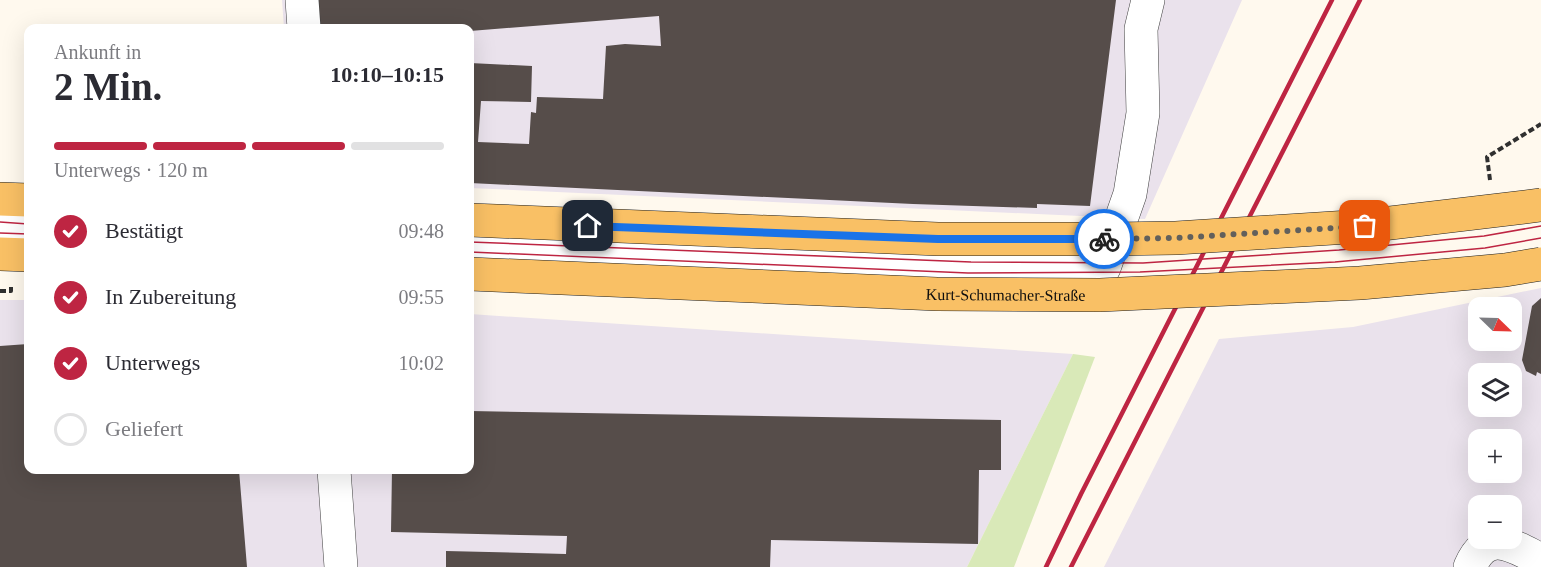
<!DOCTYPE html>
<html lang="de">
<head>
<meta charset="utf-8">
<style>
  body { margin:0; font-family:Georgia,serif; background:#f7f7f7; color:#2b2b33; height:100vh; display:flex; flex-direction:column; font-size:22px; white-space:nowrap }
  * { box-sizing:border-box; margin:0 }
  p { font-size:20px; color:#7c7c81 }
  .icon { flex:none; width:33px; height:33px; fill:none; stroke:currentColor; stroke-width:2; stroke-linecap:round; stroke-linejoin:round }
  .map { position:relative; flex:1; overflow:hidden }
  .sheet { position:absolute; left:24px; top:24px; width:450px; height:450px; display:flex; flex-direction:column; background:#fff; border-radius:12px; box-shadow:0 6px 24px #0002 }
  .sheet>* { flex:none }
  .needle { width:39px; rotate:113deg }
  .buttons { position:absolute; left:1468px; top:297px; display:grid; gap:12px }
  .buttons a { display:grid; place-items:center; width:54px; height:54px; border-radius:12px; background:#fff; box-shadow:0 6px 24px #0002; font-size:30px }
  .pin { position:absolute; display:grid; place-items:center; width:51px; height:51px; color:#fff; margin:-26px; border-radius:12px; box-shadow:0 3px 9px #0006 }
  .courier { position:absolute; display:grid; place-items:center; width:60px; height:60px; margin:-30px; border:4px solid #1a73e8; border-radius:50%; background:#fff; color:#222; box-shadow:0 2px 8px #0007 }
  .head em { font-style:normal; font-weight:700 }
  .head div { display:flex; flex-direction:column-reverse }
  .head { display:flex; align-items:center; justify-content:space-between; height:102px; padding:0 30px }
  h1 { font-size:39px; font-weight:700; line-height:45px }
  .bar { display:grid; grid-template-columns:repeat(4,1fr); gap:9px 6px; align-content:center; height:72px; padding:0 30px }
  .bar i { height:8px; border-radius:4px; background:#e1e1e2 }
  .bar .on { background:#be2542 }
  .bar p { grid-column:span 4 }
  ol { padding:0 30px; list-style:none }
  li { display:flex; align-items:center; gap:18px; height:66px }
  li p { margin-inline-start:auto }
  li .icon { padding:6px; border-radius:50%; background:#be2542; color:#fff; stroke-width:4 }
  li:last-child { color:#7c7c81 }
  li i { width:33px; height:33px; border:3px solid #e1e1e2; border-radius:50% }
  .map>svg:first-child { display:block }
</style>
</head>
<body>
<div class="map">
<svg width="1541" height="567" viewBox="0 0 1541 567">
  <rect width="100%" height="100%" fill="#fff9ee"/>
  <g fill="#eae2ec" fill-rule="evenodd">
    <polygon points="282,0 1242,0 1145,219 470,188 470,28 284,28"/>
    <path d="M1541 288V567H1104L1219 339 1353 327ZM1479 308H1512V340H1479ZM1479 374H1512V406H1479ZM1479 440H1512V472H1479ZM1479 506H1512V538H1479Z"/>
    <polygon points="0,300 28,300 28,470 470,470 470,314 1073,354 967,567 0,567"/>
  </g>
  <polygon fill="#d9e9b8" points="1073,354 1095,357 1014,567 967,567"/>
  <g fill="#564d4a">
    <polygon points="316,0 1116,0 1090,206 1037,204 1037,208 913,204 470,183 470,63 532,66 531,102 481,101 478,142 529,144 531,112 536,113 537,97 603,99 606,46 625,44 661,46 659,16 470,31 470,28 319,28"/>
    <polygon points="1541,298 1541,374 1537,372 1536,376 1526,371 1522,360 1532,306"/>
    <polygon points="28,344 28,470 239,470 247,567 0,567 0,346"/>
    <polygon points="470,411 1001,420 1001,470 979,470 978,544 771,540 770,567 446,567 446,551 566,554 567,536 391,532 392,470 470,470"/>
  </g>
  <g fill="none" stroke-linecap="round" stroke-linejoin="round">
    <g stroke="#414141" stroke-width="34">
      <g id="minor">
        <polyline points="302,0 304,28"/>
        <polyline points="0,228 28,229"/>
        <polyline points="470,247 936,265 1104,268 1130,194 1143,113 1141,29 1148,0"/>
        <polyline points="334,470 341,567"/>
        <path d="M1470 567C1487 527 1513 546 1541 560"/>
      </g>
    </g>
    <g stroke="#1f1f1f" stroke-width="34">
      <g id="major">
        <polyline points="0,199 28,200"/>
        <polyline points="0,254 28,255"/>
      </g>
    </g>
    <g stroke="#303030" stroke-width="4" stroke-dasharray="6 3" stroke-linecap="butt">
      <polyline points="1490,180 1487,157 1541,124"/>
      <polyline points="0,291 11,291 11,285"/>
    </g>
    <use href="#minor" stroke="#fff" stroke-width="33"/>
    <use href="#major" stroke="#f9c065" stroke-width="33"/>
    <g stroke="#be2542" stroke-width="1.5">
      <polyline points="0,222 28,224"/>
      <polyline points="0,233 28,234"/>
      <polyline points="470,242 971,262 1143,263 1339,250 1484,236 1541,226"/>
      <polyline points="470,252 968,273 1140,272 1335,262 1485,248 1541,238"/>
    </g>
    <g stroke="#be2542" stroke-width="4.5">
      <polyline points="1046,567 1081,494 1332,0"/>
      <polyline points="1071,567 1360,0"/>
    </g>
    <g stroke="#1f1f1f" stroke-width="34" stroke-linecap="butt">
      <g id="major-bridge">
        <polyline points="470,220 938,239 1110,239 1176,238 1365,226 1541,205"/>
        <path id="s1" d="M470 274 937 294 1100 295 1360 283 1505 270 1541 264"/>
      </g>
    </g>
    <use href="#major-bridge" stroke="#f9c065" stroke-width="33"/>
  </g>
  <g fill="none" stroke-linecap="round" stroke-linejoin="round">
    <polyline stroke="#62605c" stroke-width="6" stroke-dasharray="0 10.8" points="1104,239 1176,238 1365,226"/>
    <polyline stroke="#1a73e8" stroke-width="8" points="588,226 938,239 1104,239"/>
  </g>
  <g text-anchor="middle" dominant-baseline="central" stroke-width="6" stroke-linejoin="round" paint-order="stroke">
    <g font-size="16" fill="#0e0e0e" stroke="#fff">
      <text stroke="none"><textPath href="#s1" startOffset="536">Kurt-Schumacher-Straße</textPath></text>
    </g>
  </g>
</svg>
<div class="buttons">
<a><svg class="needle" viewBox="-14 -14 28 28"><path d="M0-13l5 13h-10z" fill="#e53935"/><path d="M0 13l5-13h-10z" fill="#7c7c81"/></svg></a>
<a><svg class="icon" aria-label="layers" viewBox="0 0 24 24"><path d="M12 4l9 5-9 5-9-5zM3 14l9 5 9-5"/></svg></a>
<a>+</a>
<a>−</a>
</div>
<div class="pin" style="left:1365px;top:226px;background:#ea580c"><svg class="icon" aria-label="bag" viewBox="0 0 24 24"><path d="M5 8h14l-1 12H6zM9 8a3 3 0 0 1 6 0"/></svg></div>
<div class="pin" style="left:588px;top:226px;background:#1f2937"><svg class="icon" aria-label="home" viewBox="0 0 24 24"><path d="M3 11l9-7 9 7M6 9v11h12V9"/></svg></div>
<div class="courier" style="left:1104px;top:239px"><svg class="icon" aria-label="bike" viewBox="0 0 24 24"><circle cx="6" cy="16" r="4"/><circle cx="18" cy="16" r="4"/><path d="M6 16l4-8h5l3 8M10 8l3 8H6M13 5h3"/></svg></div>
<section class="sheet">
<div class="head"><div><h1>2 Min.</h1><p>Ankunft in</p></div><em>10:10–10:15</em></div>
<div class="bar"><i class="on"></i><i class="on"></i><i class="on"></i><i></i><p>Unterwegs · 120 m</p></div>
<ol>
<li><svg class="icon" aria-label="check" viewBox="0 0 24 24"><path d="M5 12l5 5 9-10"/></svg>Bestätigt<p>09:48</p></li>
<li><svg class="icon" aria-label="check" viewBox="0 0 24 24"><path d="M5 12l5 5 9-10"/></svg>In Zubereitung<p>09:55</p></li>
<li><svg class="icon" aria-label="check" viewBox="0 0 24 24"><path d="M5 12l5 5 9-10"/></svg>Unterwegs<p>10:02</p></li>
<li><i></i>Geliefert</li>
</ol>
</section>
</div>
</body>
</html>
